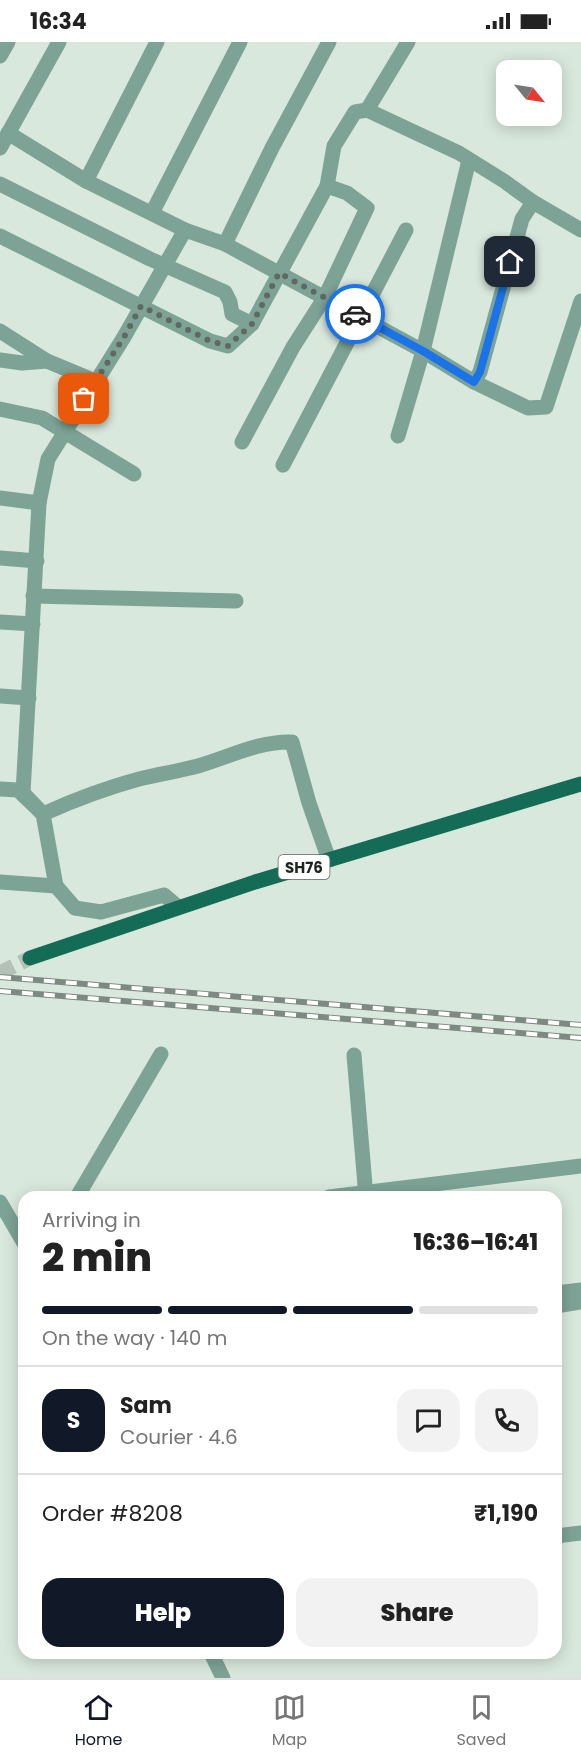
<!DOCTYPE html>
<html lang="en">
<head>
<meta charset="utf-8">
<style>
  body { margin:0; font-family:Poppins,sans-serif; background:#f2f2f2; color:#222; height:100vh; display:flex; flex-direction:column; font-size:22px; white-space:nowrap }
  * { box-sizing:border-box; margin:0 }
  p { font-size:20px; color:#767676 }
  .icon { flex:none; width:33px; height:33px; fill:none; stroke:currentColor; stroke-width:2; stroke-linecap:round; stroke-linejoin:round }
  .map { position:relative; flex:1; overflow:hidden }
  .drawer { position:absolute; left:18px; top:1149px; width:544px; height:468px; display:flex; flex-direction:column; background:#fff; border-radius:18px; box-shadow:0 3px 15px #0003 }
  .drawer>* { flex:none }
  .needle { width:39px; rotate:120deg }
  .buttons { position:absolute; left:496px; top:18px; display:grid; gap:12px }
  .buttons a { display:grid; place-items:center; width:66px; height:66px; border-radius:12px; background:#fff; box-shadow:0 3px 15px #0003; font-size:30px }
  .pin { position:absolute; display:grid; place-items:center; width:51px; height:51px; color:#fff; margin:-26px; border-radius:12px; box-shadow:0 3px 9px #0006 }
  .courier { position:absolute; display:grid; place-items:center; width:60px; height:60px; margin:-30px; border:4px solid #1a73e8; border-radius:50%; background:#fff; color:#222; box-shadow:0 2px 8px #0007 }
  .summary em { font-style:normal; font-weight:800 }
  .summary div { display:flex; flex-direction:column-reverse }
  .summary { display:flex; align-items:center; justify-content:space-between; height:102px; padding:0 24px }
  h1 { font-size:39px; font-weight:800; line-height:45px }
  .bar { display:grid; grid-template-columns:repeat(4,1fr); gap:9px 6px; align-content:center; height:72px; padding:0 24px }
  .bar i { height:8px; border-radius:4px; background:#e0e0e0 }
  .bar .current { background:#111827 }
  .bar p { grid-column:span 4 }
  .line { display:flex; align-items:center; gap:15px; padding:0 24px; border-top:2px solid #e0e0e0 }
  .line div { flex:1 }
  .round { display:grid; place-items:center; flex:none; width:63px; height:63px; border-radius:18px; background:#f2f2f2 }
  .primary-button { display:flex; gap:12px; margin-top:auto; padding:12px 24px }
  .primary-button a { flex:1; height:69px; border-radius:18px; background:#111827; color:#fff; font-size:24px; font-weight:800; line-height:69px; text-align:center }
  .primary-button a+a { background:#f2f2f2; color:#222 }
  .status { display:flex; justify-content:space-between; align-items:center; height:42px; padding:0 30px; background:#fff; direction:ltr }
  .status svg { height:16px; fill:currentColor }
  .tabs { display:flex; justify-content:space-around; align-items:center; height:84px; border-top:2px solid #e0e0e0; background:#fff; font-size:16px; color:#767676 }
  .tabs a { display:grid; justify-items:center; gap:3px }
  .tabs .current { color:#111827 }
  .map>svg:first-child { display:block }
</style>
</head>
<body>
<div class="status"><b>16:34</b><svg viewBox="0 0 49 12"><path d="M0 12V9h3v3zM5 12V6h3v6zM10 12V3h3v9zM15 12V0h3v12zM26 1h20v11H26zM47 4h2v5h-2z"/></svg></div>
<div class="map">
<svg width="581" height="1636" viewBox="0 0 581 1636">
  <rect width="100%" height="100%" fill="#d9e8dc"/>
  <g fill="none" stroke-linecap="round" stroke-linejoin="round">
    <polyline stroke="#b4c1b6" stroke-width="15" stroke-dasharray="15 8" stroke-linecap="butt" points="0,931 30,916"/>
    <g stroke="#7da396" stroke-width="15">
      <polyline points="157,0 86,139 185,188"/>
      <path d="M329 0 272 106 225 202 185 188 124 295 48 417 39 461 23 751 43 772C74 758 106 746 139 737 159 732 179 729 198 724 229 715 259 699 292 700L309 761 329 818"/>
      <polyline points="0,14 8,0"/>
      <polyline points="367,68 459,111 504,139 533,160 581,188"/>
      <polyline points="8,91 86,139"/>
      <polyline points="0,106 59,0"/>
      <polyline points="0,142 150,217 225,250 230,260 232,272 252,282"/>
      <polyline points="152,171 240,0"/>
      <polyline points="0,194 210,299 228,304 252,282 327,144 334,104 355,70 367,68 408,0"/>
      <polyline points="225,202 423,309 474,340 528,366 546,365 581,259"/>
      <polyline points="0,289 47,319 95,339"/>
      <polyline points="0,318 22,321 47,319"/>
      <polyline points="474,340 480,330 522,177 533,160"/>
      <polyline points="0,367 42,376 134,432"/>
      <polyline points="398,394 423,309 469,118"/>
      <polyline points="242,400 293,305 325,255 367,166 347,151 327,144"/>
      <polyline points="283,423 406,188"/>
      <polyline points="0,456 39,461"/>
      <polyline points="0,516 37,519"/>
      <polyline points="33,554 236,559"/>
      <polyline points="0,580 33,582"/>
      <polyline points="0,654 29,656"/>
      <polyline points="0,747 18,748 43,772 56,844 75,866 101,870 164,853 178,865"/>
      <polyline points="0,840 56,844"/>
      <polyline points="354,1013 366,1155"/>
      <polyline points="77,1155 161,1012"/>
      <polyline points="329,1155 581,1124"/>
      <polyline points="0,1160 24,1201"/>
      <polyline points="556,1251 581,1248"/>
      <polyline points="556,1264 581,1260"/>
      <polyline points="556,1494 581,1491"/>
      <polyline points="211,1611 223,1636"/>
    </g>
    <polyline stroke="#146c56" stroke-width="15" points="30,916 255,840 581,742"/>
    <g stroke="#7e8981" stroke-width="6">
      <g id="rail">
        <polyline points="0,935 581,983"/>
        <polyline points="0,949 581,996"/>
      </g>
    </g>
    <use href="#rail" stroke="#fff" stroke-width="4" stroke-dasharray="11" stroke-linecap="butt"/>
  </g>
  <g fill="none" stroke-linecap="round" stroke-linejoin="round">
    <polyline stroke="#5f6962" stroke-width="6" stroke-dasharray="0 10.8" points="84,357 124,295 141,264 210,299 228,304 252,282 279,231 355,272"/>
    <polyline stroke="#1a73e8" stroke-width="8" points="355,272 423,309 474,340 480,330 510,220"/>
  </g>
  <g text-anchor="middle" dominant-baseline="central" stroke-width="4.5" stroke-linejoin="round" paint-order="stroke">
    <rect fill="#fff" stroke="#626663" stroke-width="1.5" x="278.5" y="813" width="51" height="24" rx="4.5"/>
    <g font-size="15" font-weight="bold" fill="#1e2420">
      <text x="304" y="825">SH76</text>
    </g>
  </g>
</svg>
<div class="buttons">
<a><svg class="needle" viewBox="-14 -14 28 28"><path d="M0-13l5 13h-10z" fill="#e53935"/><path d="M0 13l5-13h-10z" fill="#767676"/></svg></a>
</div>
<div class="pin" style="left:84px;top:357px;background:#ea580c"><svg class="icon" aria-label="bag" viewBox="0 0 24 24"><path d="M5 8h14l-1 12H6zM9 8a3 3 0 0 1 6 0"/></svg></div>
<div class="pin" style="left:510px;top:220px;background:#1f2937"><svg class="icon" aria-label="home" viewBox="0 0 24 24"><path d="M3 11l9-7 9 7M6 9v11h12V9"/></svg></div>
<div class="courier" style="left:355px;top:272px"><svg class="icon" aria-label="car" viewBox="0 0 24 24"><path d="M5 17H2v-5l4-1 3-4h7l3 4 3 1v5h-3M9 17h6M6 11h13"/><circle cx="7" cy="17" r="2"/><circle cx="17" cy="17" r="2"/></svg></div>
<section class="drawer">
<div class="summary"><div><h1>2 min</h1><p>Arriving in</p></div><em>16:36–16:41</em></div>
<div class="bar"><i class="current"></i><i class="current"></i><i class="current"></i><i></i><p>On the way · 140 m</p></div>
<div class="line" style="height:108px"><b class="round" style="background:#111827;color:#fff">S</b><div><b>Sam</b><p>Courier · 4.6</p></div><a class="round"><svg class="icon" aria-label="chat" viewBox="0 0 24 24"><path d="M4 5h16v11H9l-5 4z"/></svg></a><a class="round"><svg class="icon" aria-label="phone" viewBox="0 0 24 24"><path d="M5 4h4l2 5-3 2q2 4 5 5l2-3 5 2v4C11 20 4 13 5 4z"/></svg></a></div>
<div class="line" style="height:78px"><div>Order #8208</div><b>₹1,190</b></div>
<div class="primary-button"><a>Help</a><a>Share</a></div>
</section>
</div>
<nav class="tabs">
<a class="current"><svg class="icon" aria-label="home" viewBox="0 0 24 24"><path d="M3 11l9-7 9 7M6 9v11h12V9"/></svg>Home</a>
<a><svg class="icon" aria-label="map" viewBox="0 0 24 24"><path d="M3 6l6-2 6 2 6-2v14l-6 2-6-2-6 2zM9 4v14M15 6v14"/></svg>Map</a>
<a><svg class="icon" aria-label="saved" viewBox="0 0 24 24"><path d="M7 4h10v16l-5-4-5 4z"/></svg>Saved</a>
</nav>
</body>
</html>
